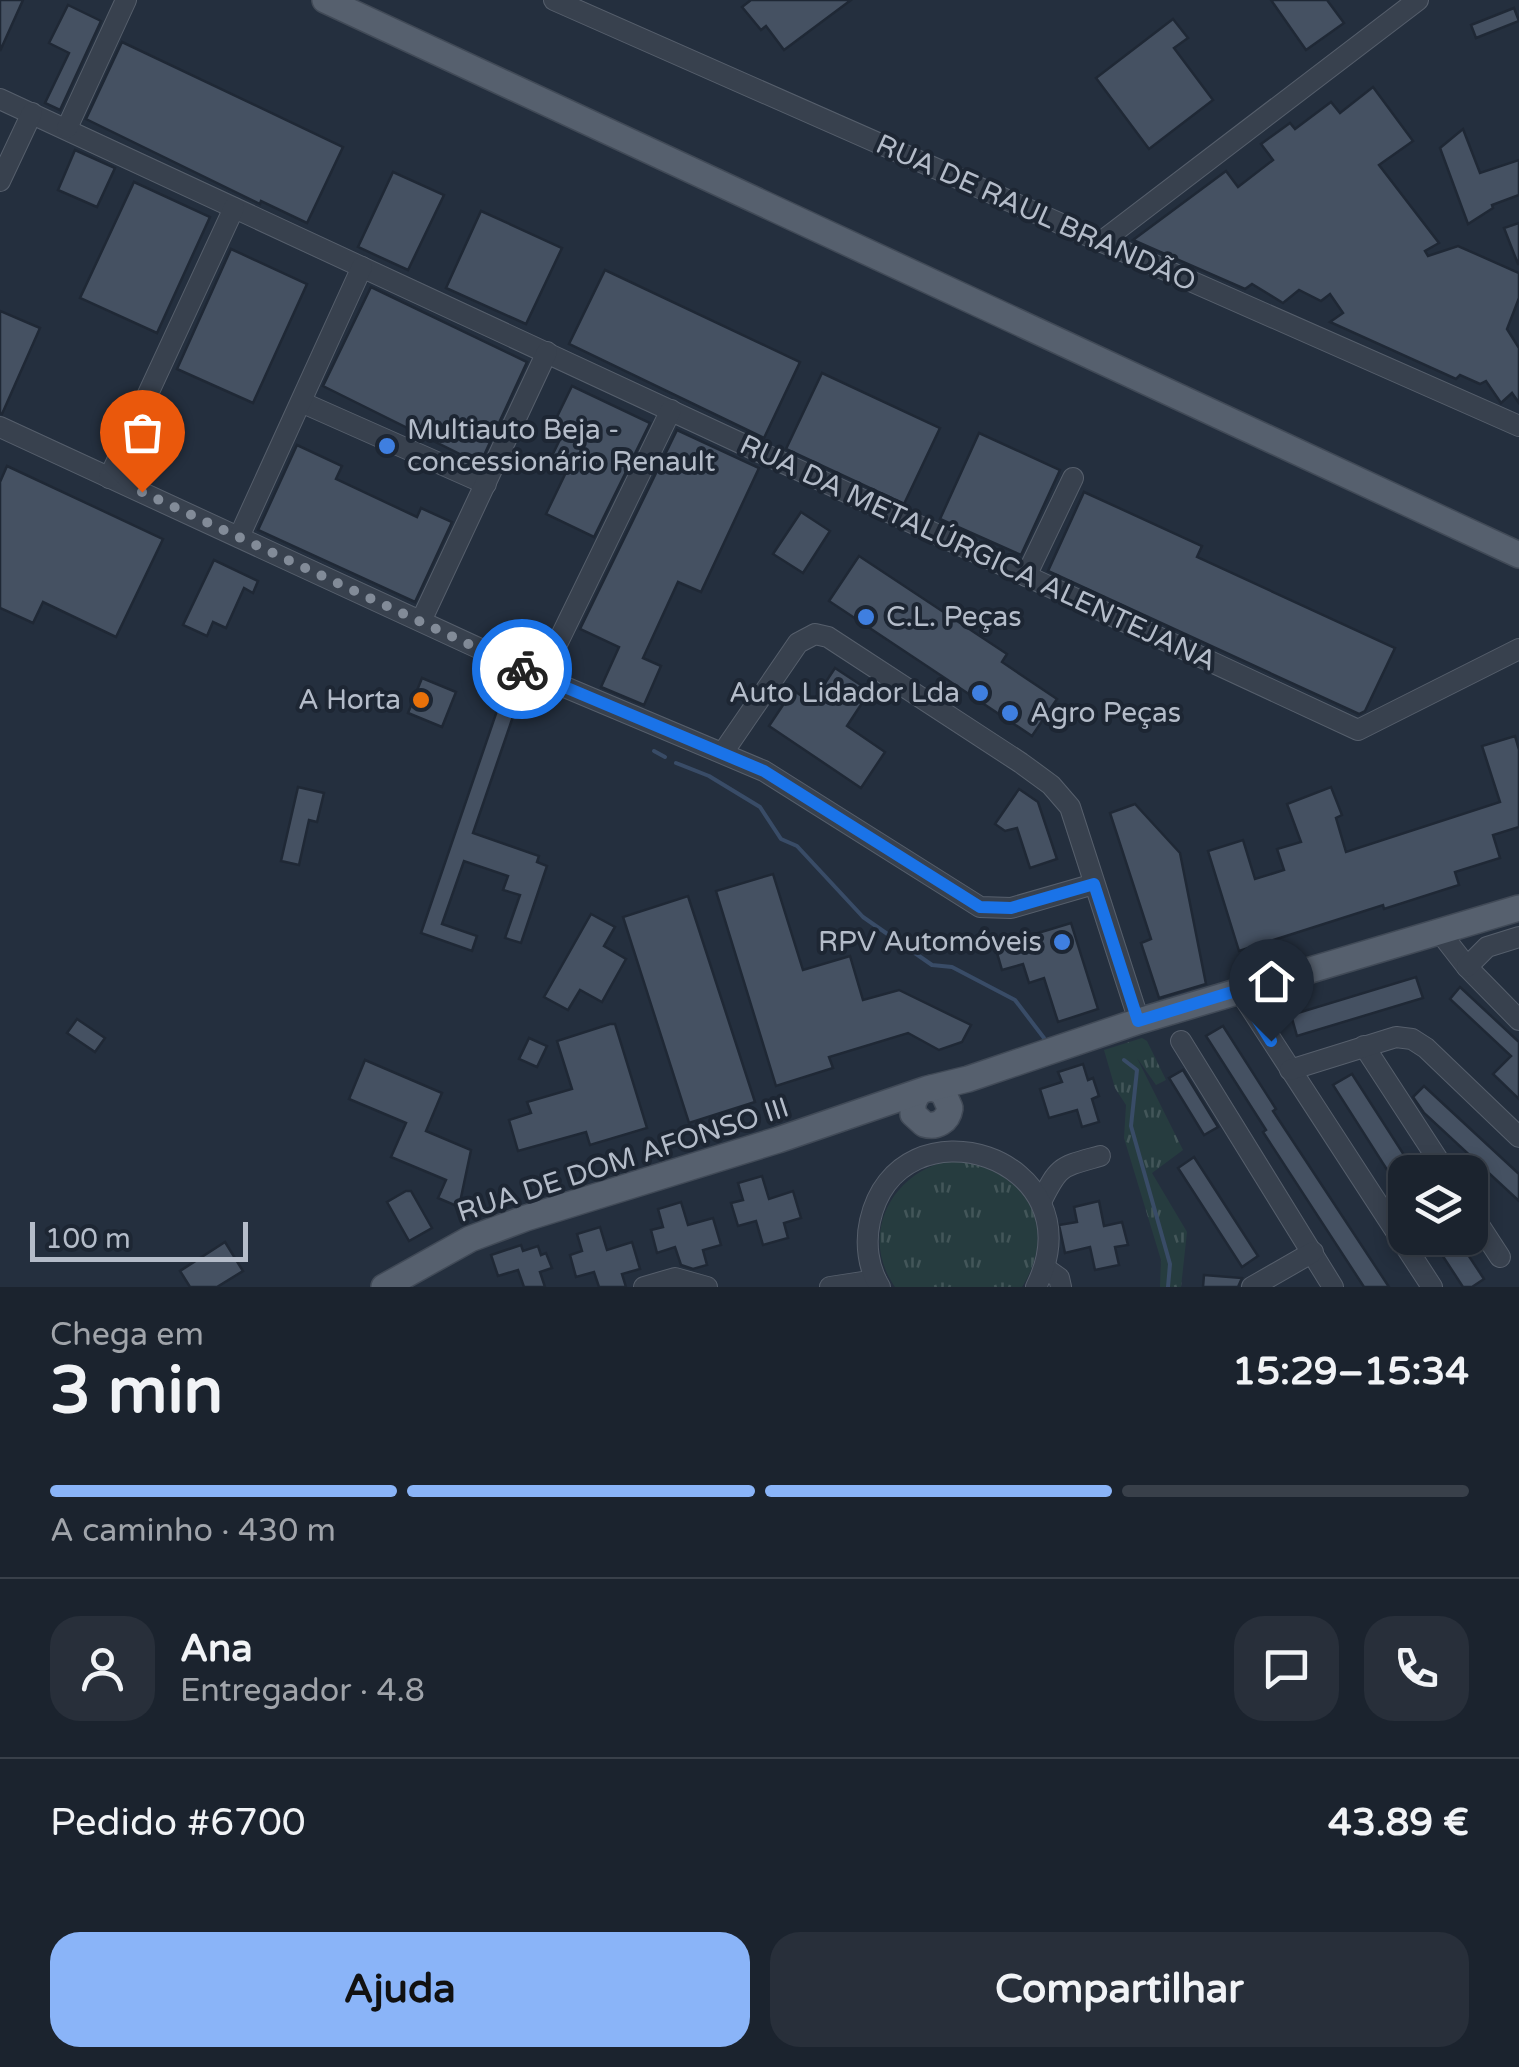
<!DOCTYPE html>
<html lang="pt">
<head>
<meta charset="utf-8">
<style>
  body { margin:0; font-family:"Varela Round",sans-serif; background:#282f3a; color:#f1f3f6; height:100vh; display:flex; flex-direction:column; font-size:38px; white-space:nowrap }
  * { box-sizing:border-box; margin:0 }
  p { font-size:32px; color:#a0a4aa }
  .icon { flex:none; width:55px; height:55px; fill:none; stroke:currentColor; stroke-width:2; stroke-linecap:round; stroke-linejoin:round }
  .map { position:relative; height:1287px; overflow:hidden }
  .drawer { display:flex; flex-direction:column; background:#1b232e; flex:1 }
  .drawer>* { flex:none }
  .buttons { position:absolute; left:1388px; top:1155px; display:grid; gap:20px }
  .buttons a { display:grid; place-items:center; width:100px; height:100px; border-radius:20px; background:#1b232e; box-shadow:0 5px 15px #0003,0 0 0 2px #39404a; font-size:50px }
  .scale { position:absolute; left:30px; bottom:25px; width:218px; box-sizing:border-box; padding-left:10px; border:5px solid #b4bcc9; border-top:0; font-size:28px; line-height:35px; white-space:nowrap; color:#b4bcc9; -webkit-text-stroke:8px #1d2633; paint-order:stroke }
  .pin { position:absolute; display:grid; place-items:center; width:85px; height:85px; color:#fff; margin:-102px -42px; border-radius:50% 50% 50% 0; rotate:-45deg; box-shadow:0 0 10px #0007 }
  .pin .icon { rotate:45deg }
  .courier { position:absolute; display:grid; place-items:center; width:100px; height:100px; margin:-50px; border:8px solid #1a73e8; border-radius:50%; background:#fff; color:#222; box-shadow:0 2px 12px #0007 }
  .overview em { font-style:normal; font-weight:700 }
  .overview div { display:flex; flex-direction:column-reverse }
  .overview { display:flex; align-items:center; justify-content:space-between; height:170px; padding:0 50px }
  h1 { font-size:65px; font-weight:700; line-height:75px }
  .bar { display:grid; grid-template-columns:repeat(4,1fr); gap:15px 10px; align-content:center; height:120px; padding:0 50px }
  .bar i { height:12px; border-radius:8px; background:#39404a }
  .bar .on { background:#8ab4f8 }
  .bar p { grid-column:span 4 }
  .line { display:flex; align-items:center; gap:25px; padding:0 50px; border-top:2px solid #39404a }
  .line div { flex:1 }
  .round { display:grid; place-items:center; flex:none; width:105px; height:105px; border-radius:30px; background:#282f3a }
  .cta { display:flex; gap:20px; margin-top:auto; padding:20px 50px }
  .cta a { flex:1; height:115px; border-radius:30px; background:#8ab4f8; color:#111; font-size:40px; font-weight:700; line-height:115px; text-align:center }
  .cta a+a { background:#282f3a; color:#f1f3f6 }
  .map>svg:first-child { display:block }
</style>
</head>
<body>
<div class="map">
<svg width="1519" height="1287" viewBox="0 0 1519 1287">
  <defs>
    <pattern id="grass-tufts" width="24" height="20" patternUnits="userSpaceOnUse" patternTransform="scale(2.5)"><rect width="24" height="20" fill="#263c3f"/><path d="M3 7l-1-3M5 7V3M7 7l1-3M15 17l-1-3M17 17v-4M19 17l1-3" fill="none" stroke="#435659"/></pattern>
  </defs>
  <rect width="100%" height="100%" fill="#242f3e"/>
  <g fill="url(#grass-tufts)">
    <polygon points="1142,1038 1147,1041 1166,1080 1156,1085 1137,1058 1183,1150 1152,1173 1187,1232 1181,1287 1160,1287 1161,1260 1124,1138 1126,1105 1115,1088 1104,1050"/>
    <path d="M948 1161C1019 1163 1063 1222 1022 1287H895C859 1236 890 1174 948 1161Z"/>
  </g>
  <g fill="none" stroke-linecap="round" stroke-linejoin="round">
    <g stroke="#394c67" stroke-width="4">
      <polyline points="654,751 665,757"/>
      <polyline points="676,763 709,776 760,807 781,839 797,846 863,917 932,965 952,967 1015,1000 1044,1038"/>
      <polyline points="1124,1060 1137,1070 1131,1126 1170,1264 1168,1287"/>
    </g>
  </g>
  <g fill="#455162" stroke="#1f2835" stroke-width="2.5">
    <polygon points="0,0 23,0 0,51"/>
    <polygon points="751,0 851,0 784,50 766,26 761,30 742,7"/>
    <polygon points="1271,0 1327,0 1344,23 1306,50"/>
    <polygon points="68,5 101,21 60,110 45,103 69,53 49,43"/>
    <polygon points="1514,8 1519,21 1476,38 1471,25"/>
    <polygon points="1173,19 1188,38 1174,48 1213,100 1149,149 1096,78"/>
    <polygon points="122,42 343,147 307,223 261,201 260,204 86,119"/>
    <polygon points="1373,87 1413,141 1379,165 1439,243 1425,251 1428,256 1458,246 1519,273 1519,298 1507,329 1519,348 1519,403 1512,393 1501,403 1486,381 1480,384 1460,375 1456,379 1330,322 1343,313 1330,294 1321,301 1299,290 1283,303 1252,284 1245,289 1133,240 1226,171 1238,187 1273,160 1261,144 1290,123 1295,129 1331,102 1340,113"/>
    <polygon points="1463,129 1480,173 1519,160 1519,195 1492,205 1493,208 1468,224 1440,148"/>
    <polygon points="75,150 115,168 97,207 58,190"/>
    <polygon points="393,172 444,195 408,270 358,247"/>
    <polygon points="134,182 210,217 157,333 80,298"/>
    <polygon points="481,211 562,248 526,324 446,288"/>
    <polygon points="1519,223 1519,264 1518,264 1504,228"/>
    <polygon points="231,249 307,284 253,403 177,369"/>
    <polygon points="605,270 800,362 764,438 569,344"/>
    <polygon points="371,287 527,362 480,464 323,386"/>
    <polygon points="0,311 40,328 2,414 0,413"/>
    <polygon points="822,373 940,428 904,504 786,449"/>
    <polygon points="572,386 650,423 594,537 546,514 568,468 550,460 564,431 553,425"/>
    <polygon points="677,430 759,468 701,592 678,582 643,658 661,666 644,705 601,687 619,647 580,629"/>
    <polygon points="979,433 1060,470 1021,555 940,519"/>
    <polygon points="297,445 342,466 336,479 417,517 421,508 452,522 415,602 258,530"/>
    <polygon points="7,466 163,539 116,637 43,602 33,623 0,608 0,482"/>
    <polygon points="1084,492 1202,546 1197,557 1395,648 1365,711 1359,714 1048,571"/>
    <polygon points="801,512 830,531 803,573 773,554"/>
    <polygon points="859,556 1007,654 1002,662 1057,699 1032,736 829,601"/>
    <polygon points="214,560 258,581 253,593 244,588 226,628 213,622 207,636 183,625"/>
    <polygon points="835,668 870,691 847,726 885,752 861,788 769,726 793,690 812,703"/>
    <polygon points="422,678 456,692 442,727 408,713"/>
    <polygon points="502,696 518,702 473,833 539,856 537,862 547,866 521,943 505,938 520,895 503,890 508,876 464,861 442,924 477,936 472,951 421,933"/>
    <polygon points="1515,736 1519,750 1519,827 1493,835 1500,858 1455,872 1459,885 1384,909 1383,905 1239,951 1208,851 1243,840 1255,879 1284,870 1277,849 1301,842 1287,804 1331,787 1342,815 1336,818 1346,852 1500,802 1482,746"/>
    <polygon points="298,787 324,793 317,822 309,820 299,865 281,861"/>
    <polygon points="1019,789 1038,802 1057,859 1030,868 1017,828 1005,831 995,824"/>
    <polygon points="1135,804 1180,853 1206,984 1159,998 1141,943 1151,939 1110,813"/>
    <polygon points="773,874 803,970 850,956 863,1000 899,990 971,1025 962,1042 939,1050 908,1033 829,1057 833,1068 776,1086 716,891"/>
    <polygon points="688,896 755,1102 689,1123 623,917"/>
    <polygon points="591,914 615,927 604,946 626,959 602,1002 580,990 568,1010 544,997"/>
    <polygon points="1071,923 1098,1009 1058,1022 1044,978 1029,983 1023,964 1002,970 995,946"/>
    <polygon points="1416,977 1423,998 1297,1036 1291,1015"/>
    <polygon points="1460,987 1519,1042 1519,1099 1493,1074 1511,1056 1450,999"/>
    <polygon points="77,1019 105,1038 95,1052 67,1033"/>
    <polygon points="610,1024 615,1024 647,1128 590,1145 586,1132 518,1151 509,1120 531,1113 527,1102 572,1089 557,1041"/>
    <polygon points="1223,1026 1276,1109 1273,1111 1389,1287 1364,1287 1263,1132 1266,1130 1206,1036"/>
    <polygon points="529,1038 547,1046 537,1067 519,1059"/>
    <polygon points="365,1060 442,1093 426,1131 471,1150 459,1207 438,1198 446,1180 391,1157 406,1123 349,1099"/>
    <polygon points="1083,1064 1088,1080 1093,1078 1099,1096 1092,1099 1099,1122 1082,1127 1077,1110 1049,1118 1040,1089 1062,1082 1058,1072"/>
    <polygon points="1183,1070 1218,1127 1204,1135 1169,1078"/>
    <polygon points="1352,1074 1415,1172 1405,1172 1405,1198 1333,1085"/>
    <polygon points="1424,1086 1519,1174 1519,1201 1424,1113 1413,1097"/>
    <polygon points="1194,1157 1258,1256 1242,1267 1178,1168"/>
    <polygon points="762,1176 769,1199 793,1191 801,1218 784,1223 788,1238 763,1245 756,1221 738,1226 731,1203 743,1200 738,1183"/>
    <polygon points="406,1191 411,1191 432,1228 409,1241 387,1202"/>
    <polygon points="1099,1201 1104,1226 1122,1222 1128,1245 1115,1247 1119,1265 1095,1270 1090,1247 1065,1253 1059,1225 1077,1222 1074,1207"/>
    <polygon points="681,1202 688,1225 713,1218 721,1245 703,1250 707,1265 693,1269 681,1265 675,1247 657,1253 651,1230 663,1227 658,1209"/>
    <polygon points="600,1227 607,1250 632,1242 640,1269 622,1274 626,1287 599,1287 594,1272 576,1277 570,1255 582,1251 577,1234"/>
    <polygon points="1431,1238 1457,1238 1484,1279 1472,1287 1463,1287"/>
    <polygon points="225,1242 243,1271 217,1287 190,1287 180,1271"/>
    <polygon points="521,1245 523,1251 538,1246 541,1255 546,1253 552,1268 540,1272 545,1287 524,1287 518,1270 498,1276 491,1255"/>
    <polygon points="1204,1275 1242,1278 1238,1287 1203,1287"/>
  </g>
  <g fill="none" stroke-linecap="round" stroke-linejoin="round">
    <g stroke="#565f6c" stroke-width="22">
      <g id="minor">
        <polyline points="554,0 1519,426"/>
        <polyline points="0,99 1358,730 1519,649"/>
        <polyline points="67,128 126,0"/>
        <polyline points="0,181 32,113"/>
        <polyline points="1101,242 1418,0"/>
        <polyline points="301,402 486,484"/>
        <polyline points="0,427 541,677 764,771 980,907 1011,908 1094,884"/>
        <polyline points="109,478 234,208"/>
        <polyline points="239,537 362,267"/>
        <polyline points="1026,576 1073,478"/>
        <polyline points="421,621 547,352"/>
        <polyline points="541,677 671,410"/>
        <polyline points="724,751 798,643 815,634 828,637 1021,763 1051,785 1070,807 1139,1021"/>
        <polyline points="1439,931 1467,967 1519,1020"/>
        <polyline points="1467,967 1487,947 1519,937"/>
        <polyline points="1239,990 1432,1287"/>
        <polyline points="1181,1041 1333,1287"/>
        <polyline points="1364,1046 1446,1172"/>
        <polyline points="1290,1070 1396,1037 1412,1039 1426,1048 1519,1137"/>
        <path d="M1041 1202C1059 1165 1061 1167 1100 1156"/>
        <polyline points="1470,1211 1500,1257"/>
        <polyline points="1045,1268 1059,1278 1061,1287"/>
        <polyline points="644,1287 675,1278 707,1287"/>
        <polyline points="830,1287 876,1280"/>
        <path d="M880 1287C868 1268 865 1243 870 1221 898 1094 1100 1156 1036 1287"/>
        <polyline points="1252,1287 1313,1252"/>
      </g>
    </g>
    <g stroke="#414a57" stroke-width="28">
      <g id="major">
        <polyline points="325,0 1519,555"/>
        <path d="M918 1093 913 1103V1114L924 1124C937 1128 948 1121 950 1108L943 1092 932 1088"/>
        <polyline points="384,1287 470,1239 526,1218 778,1140 927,1089 968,1079 1139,1021 1519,908"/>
      </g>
    </g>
    <use href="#minor" stroke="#38414e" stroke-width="20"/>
    <use href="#major" stroke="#56606e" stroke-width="25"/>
  </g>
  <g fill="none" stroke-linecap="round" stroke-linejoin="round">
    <polyline stroke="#828b98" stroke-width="10" stroke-dasharray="0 18" points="142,492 522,669"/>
    <polyline stroke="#1a73e8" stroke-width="12" points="522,669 764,771 980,907 1011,908 1094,884 1138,1021 1239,990 1271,1041"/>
  </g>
  <g fill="#3f7fe0" stroke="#1d2633" stroke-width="4">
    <circle cx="387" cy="446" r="10"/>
    <circle cx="866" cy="617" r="10"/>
    <circle cx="980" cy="693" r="10"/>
    <circle cx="1010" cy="713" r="10"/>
    <circle cx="1062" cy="942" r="10"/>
  </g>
  <circle fill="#e8710a" stroke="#1d2633" stroke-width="4" cx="421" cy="700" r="10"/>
  <g text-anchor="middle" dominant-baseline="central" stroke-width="8" stroke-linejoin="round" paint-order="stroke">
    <g font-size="28" fill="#b4bcc9" stroke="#1d2633">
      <text transform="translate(1036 213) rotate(24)">RUA DE RAUL BRANDÃO</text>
      <text transform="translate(978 553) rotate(25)">RUA DA METALÚRGICA ALENTEJANA</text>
      <text transform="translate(623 1160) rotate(-18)">RUA DE DOM AFONSO III</text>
    </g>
    <g font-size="28" fill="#b4bcc9" stroke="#1d2633" text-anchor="start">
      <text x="407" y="430">Multiauto Beja -<tspan x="407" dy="32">concessionário Renault</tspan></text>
      <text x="886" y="617">C.L. Peças</text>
      <text x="960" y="693" text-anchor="end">Auto Lidador Lda</text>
      <text x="401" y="700" text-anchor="end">A Horta</text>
      <text x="1030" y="713">Agro Peças</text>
      <text x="1042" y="942" text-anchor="end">RPV Automóveis</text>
    </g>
  </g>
</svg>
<div class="buttons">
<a><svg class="icon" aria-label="layers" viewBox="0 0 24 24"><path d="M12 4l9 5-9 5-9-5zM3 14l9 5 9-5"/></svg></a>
</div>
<div class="scale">100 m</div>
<div class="pin" style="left:142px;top:492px;background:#ea580c"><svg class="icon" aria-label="bag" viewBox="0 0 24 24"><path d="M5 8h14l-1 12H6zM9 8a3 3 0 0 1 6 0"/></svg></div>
<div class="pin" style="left:1271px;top:1041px;background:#1f2937"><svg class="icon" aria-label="home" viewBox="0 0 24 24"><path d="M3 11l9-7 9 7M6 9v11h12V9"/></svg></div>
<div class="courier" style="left:522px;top:669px"><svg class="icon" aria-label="bike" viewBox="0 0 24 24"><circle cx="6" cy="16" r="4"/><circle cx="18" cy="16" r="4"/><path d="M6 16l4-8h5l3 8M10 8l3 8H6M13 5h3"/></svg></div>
</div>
<section class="drawer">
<div class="overview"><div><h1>3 min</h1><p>Chega em</p></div><em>15:29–15:34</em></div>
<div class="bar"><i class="on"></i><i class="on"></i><i class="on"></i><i></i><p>A caminho · 430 m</p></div>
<div class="line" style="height:180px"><a class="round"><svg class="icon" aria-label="person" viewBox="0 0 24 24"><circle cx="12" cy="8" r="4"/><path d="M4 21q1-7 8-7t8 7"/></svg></a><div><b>Ana</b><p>Entregador · 4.8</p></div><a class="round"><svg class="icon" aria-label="chat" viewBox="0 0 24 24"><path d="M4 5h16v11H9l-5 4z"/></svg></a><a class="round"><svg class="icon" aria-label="phone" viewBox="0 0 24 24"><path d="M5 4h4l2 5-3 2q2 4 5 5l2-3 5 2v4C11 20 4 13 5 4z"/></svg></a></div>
<div class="line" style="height:130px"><div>Pedido #6700</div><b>43.89 €</b></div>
<div class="cta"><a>Ajuda</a><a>Compartilhar</a></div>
</section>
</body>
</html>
